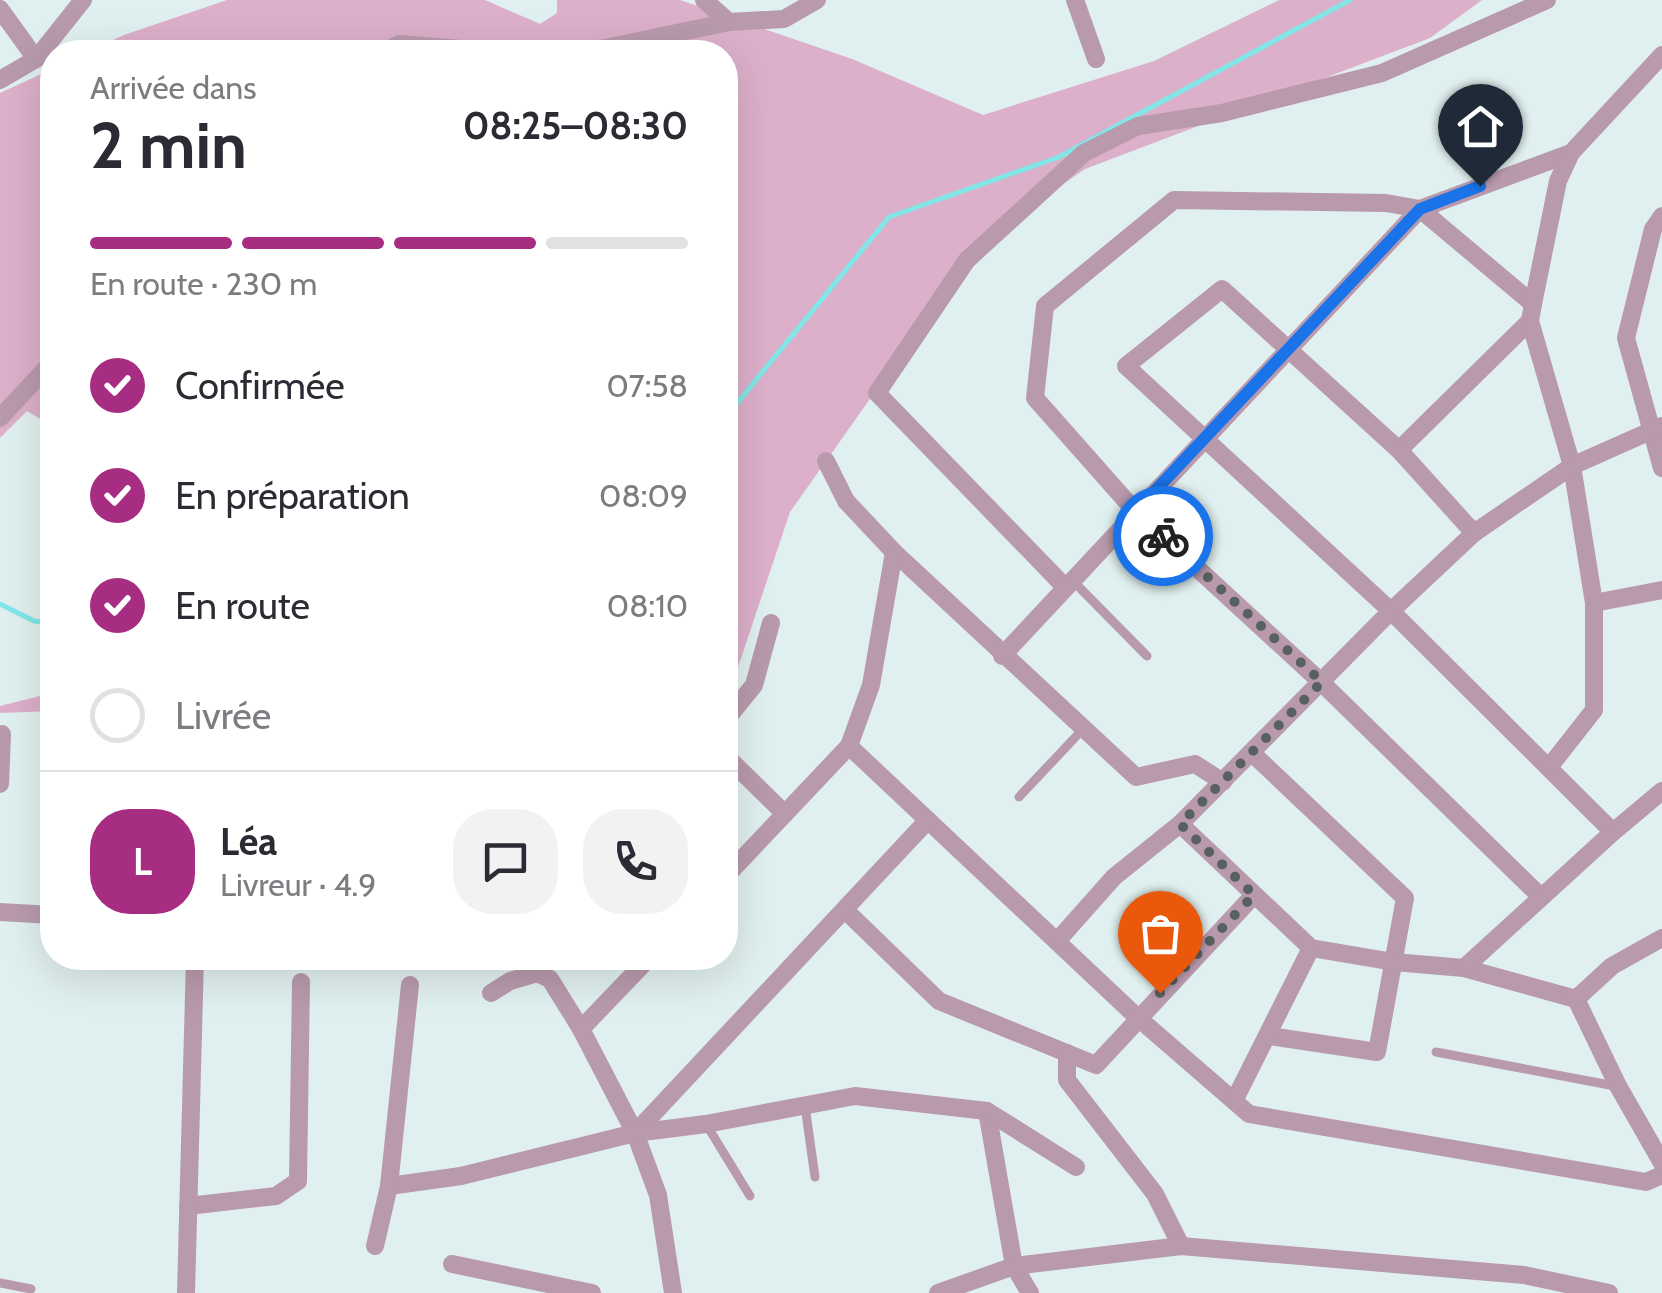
<!DOCTYPE html>
<html lang="fr">
<head>
<meta charset="utf-8">
<style>
  body { margin:0; font-family:Cabin,sans-serif; background:#f2f2f3; color:#2b2b33; height:100vh; display:flex; flex-direction:column; font-size:38px; white-space:nowrap }
  * { box-sizing:border-box; margin:0 }
  p { font-size:32px; color:#7c7c81 }
  .icon { flex:none; width:55px; height:55px; fill:none; stroke:currentColor; stroke-width:2; stroke-linecap:round; stroke-linejoin:round }
  .map { position:relative; flex:1; overflow:hidden }
  .side { position:absolute; left:40px; top:40px; width:698px; height:930px; display:flex; flex-direction:column; background:#fff; border-radius:40px; box-shadow:0 10px 40px #0002 }
  .side>* { flex:none }
  .pin { position:absolute; display:grid; place-items:center; width:85px; height:85px; color:#fff; margin:-102px -42px; border-radius:50% 50% 50% 0; rotate:-45deg; box-shadow:0 0 10px #0007 }
  .pin .icon { rotate:45deg }
  .courier { position:absolute; display:grid; place-items:center; width:100px; height:100px; margin:-50px; border:8px solid #1a73e8; border-radius:50%; background:#fff; color:#222; box-shadow:0 2px 12px #0007 }
  .head em { font-style:normal; font-weight:700 }
  .head div { display:flex; flex-direction:column-reverse }
  .head { display:flex; align-items:center; justify-content:space-between; height:170px; padding:0 50px }
  h1 { font-size:65px; font-weight:700; line-height:75px }
  .bar { display:grid; grid-template-columns:repeat(4,1fr); gap:15px 10px; align-content:center; height:120px; padding:0 50px }
  .bar i { height:12px; border-radius:8px; background:#e1e1e2 }
  .bar .selected { background:#a62d82 }
  .bar p { grid-column:span 4 }
  .line { display:flex; align-items:center; gap:25px; padding:0 50px; border-top:2px solid #e1e1e2 }
  .line div { flex:1 }
  .round { display:grid; place-items:center; flex:none; width:105px; height:105px; border-radius:40px; background:#f2f2f3 }
  ol { padding:0 50px; list-style:none }
  li { display:flex; align-items:center; gap:30px; height:110px }
  li p { margin-inline-start:auto }
  li .icon { padding:10px; border-radius:50%; background:#a62d82; color:#fff; stroke-width:4 }
  li:last-child { color:#7c7c81 }
  li i { width:55px; height:55px; border:5px solid #e1e1e2; border-radius:50% }
  .map>svg:first-child { display:block }
</style>
</head>
<body>
<div class="map">
<svg width="1662" height="1293" viewBox="0 0 1662 1293">
  <rect width="100%" height="100%" fill="#e0efef"/>
  <g fill="#dcafca">
    <polygon points="227,0 485,0 540,24 557,13 557,0 680,0 852,59 983,115 1154,61 1279,0 1482,0 1430,38 1085,169 983,239 790,512 725,706 725,52 87,52 124,35"/>
    <polygon points="52,69 52,426 27,411 0,438 0,93"/>
    <polygon points="52,693 52,711 0,713 0,706"/>
  </g>
  <g fill="none" stroke-linecap="round" stroke-linejoin="round">
    <g stroke="#82e6e6" stroke-width="5">
      <polyline points="725,418 889,217 1059,157 1350,0"/>
      <polyline points="0,604 34,621 52,623"/>
    </g>
    <g stroke="#b89aac" stroke-width="9">
      <polyline points="671,52 679,32"/>
      <polyline points="1072,580 1147,656"/>
      <polyline points="1019,797 1083,729"/>
      <polyline points="1436,1052 1615,1086"/>
      <polyline points="805,1106 815,1177"/>
      <polyline points="706,1124 750,1196"/>
      <polyline points="0,1283 31,1289"/>
    </g>
    <g stroke="#b89aac" stroke-width="18">
      <polyline points="704,0 729,22"/>
      <polyline points="1075,0 1096,59"/>
      <polyline points="0,9 36,59"/>
      <polyline points="384,52 399,44 500,52"/>
      <polyline points="586,52 729,22 784,19 817,0"/>
      <polyline points="0,80 36,59 83,0"/>
      <polyline points="1662,216 1653,229 1626,338 1662,468"/>
      <polyline points="1533,304 1420,209 1386,203 1174,200 1045,306 1035,398 1135,511 1321,682 1541,897"/>
      <polyline points="1530,321 1399,450 1222,289 1126,366 1391,611 1613,832"/>
      <polyline points="0,418 52,362"/>
      <polyline points="1399,450 1474,533"/>
      <polyline points="826,461 846,501 894,552 1136,777 1195,764 1223,782"/>
      <polyline points="1065,587 877,393 967,260 1084,153 1138,126 1222,113 1382,73 1547,0"/>
      <polyline points="1594,603 1662,590"/>
      <polyline points="1002,656 1420,209 1571,153"/>
      <polyline points="725,721 754,685 771,623"/>
      <polyline points="849,746 1137,1017 1249,1114 1646,1182 1662,1175"/>
      <polyline points="1252,753 1405,898 1377,1052 1269,1036"/>
      <polyline points="725,755 785,814"/>
      <polyline points="1550,766 1594,710 1594,603 1572,466 1530,321 1533,304 1558,181 1571,153 1662,55"/>
      <polyline points="0,784 2,734"/>
      <polyline points="1180,824 1311,948 1394,962 1464,968 1576,999 1618,1086 1662,1163"/>
      <polyline points="725,877 849,746 871,685 894,552"/>
      <polyline points="845,910 939,1001 1096,1065 1254,895"/>
      <polyline points="0,912 52,915"/>
      <polyline points="1058,940 1114,877 1180,824 1391,611 1474,533 1572,466 1662,426"/>
      <polyline points="1464,968 1613,832 1662,791"/>
      <polyline points="491,993 510,981 537,973 550,979 581,1029 635,1133 658,1195 673,1293"/>
      <polyline points="1576,999 1612,966 1662,938"/>
      <polyline points="581,1029 649,958"/>
      <polyline points="1067,1053 1067,1080 1155,1194 1181,1246"/>
      <polyline points="1234,1101 1311,948"/>
      <polyline points="987,1111 1014,1266 1030,1293"/>
      <polyline points="635,1133 928,820"/>
      <polyline points="389,1186 461,1176 635,1133 706,1124 855,1096 987,1111 1076,1167"/>
      <polyline points="188,1206 276,1196 298,1181 301,982"/>
      <polyline points="375,1246 389,1186 410,985"/>
      <polyline points="452,1264 592,1293"/>
      <polyline points="186,1293 195,958"/>
      <polyline points="938,1293 1014,1266 1181,1246 1524,1275 1609,1293"/>
    </g>
  </g>
  <g fill="none" stroke-linecap="round" stroke-linejoin="round">
    <polyline stroke="#586161" stroke-width="10" stroke-dasharray="0 18" points="1160,993 1254,895 1180,824 1322,682 1163,536"/>
    <polyline stroke="#1a73e8" stroke-width="12" points="1163,536 1136,511 1420,209 1480,186"/>
  </g>
</svg>
<div class="pin" style="left:1160px;top:993px;background:#ea580c"><svg class="icon" aria-label="bag" viewBox="0 0 24 24"><path d="M5 8h14l-1 12H6zM9 8a3 3 0 0 1 6 0"/></svg></div>
<div class="pin" style="left:1480px;top:186px;background:#1f2937"><svg class="icon" aria-label="home" viewBox="0 0 24 24"><path d="M3 11l9-7 9 7M6 9v11h12V9"/></svg></div>
<div class="courier" style="left:1163px;top:536px"><svg class="icon" aria-label="bike" viewBox="0 0 24 24"><circle cx="6" cy="16" r="4"/><circle cx="18" cy="16" r="4"/><path d="M6 16l4-8h5l3 8M10 8l3 8H6M13 5h3"/></svg></div>
<section class="side">
<div class="head"><div><h1>2 min</h1><p>Arrivée dans</p></div><em>08:25–08:30</em></div>
<div class="bar"><i class="selected"></i><i class="selected"></i><i class="selected"></i><i></i><p>En route · 230 m</p></div>
<ol>
<li><svg class="icon" aria-label="check" viewBox="0 0 24 24"><path d="M5 12l5 5 9-10"/></svg>Confirmée<p>07:58</p></li>
<li><svg class="icon" aria-label="check" viewBox="0 0 24 24"><path d="M5 12l5 5 9-10"/></svg>En préparation<p>08:09</p></li>
<li><svg class="icon" aria-label="check" viewBox="0 0 24 24"><path d="M5 12l5 5 9-10"/></svg>En route<p>08:10</p></li>
<li><i></i>Livrée</li>
</ol>
<div class="line" style="height:180px"><b class="round" style="background:#a62d82;color:#fff">L</b><div><b>Léa</b><p>Livreur · 4.9</p></div><a class="round"><svg class="icon" aria-label="chat" viewBox="0 0 24 24"><path d="M4 5h16v11H9l-5 4z"/></svg></a><a class="round"><svg class="icon" aria-label="phone" viewBox="0 0 24 24"><path d="M5 4h4l2 5-3 2q2 4 5 5l2-3 5 2v4C11 20 4 13 5 4z"/></svg></a></div>
</section>
</div>
</body>
</html>
